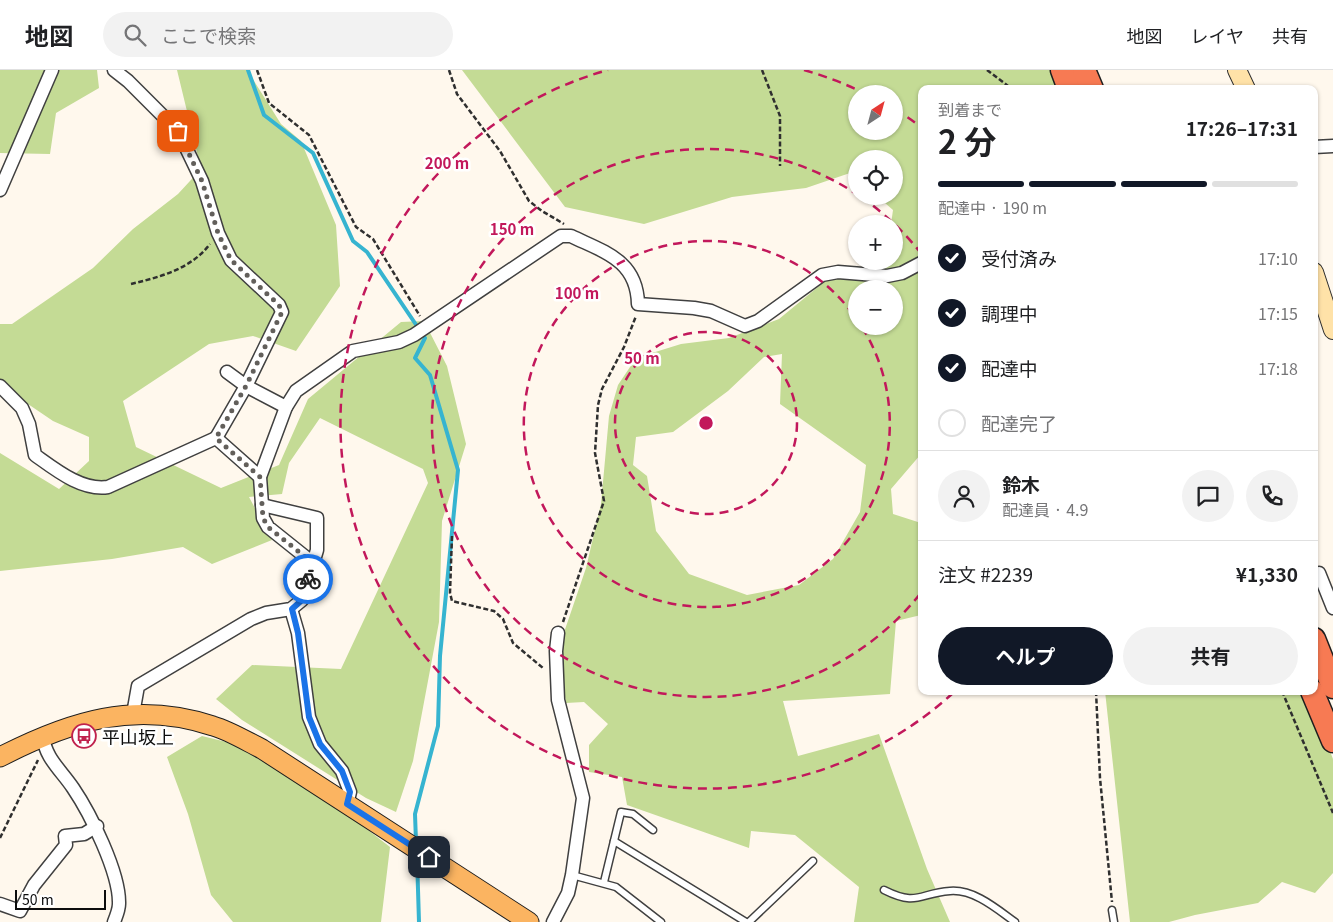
<!DOCTYPE html>
<html lang="ja">
<head>
<meta charset="utf-8">
<style>
  body { margin:0; font-family:Georgia,"Noto Sans JP",serif; background:#f2f2f2; color:#202124; height:100vh; display:flex; flex-direction:column; font-size:19px; white-space:nowrap }
  * { box-sizing:border-box; margin:0 }
  p { font-size:16px; color:#757577 }
  .icon { flex:none; width:28px; height:28px; fill:none; stroke:currentColor; stroke-width:2; stroke-linecap:round; stroke-linejoin:round }
  .map { position:relative; flex:1; overflow:hidden }
  .panel { position:absolute; left:918px; top:15px; width:400px; height:610px; display:flex; flex-direction:column; background:#fff; border-radius:10px; box-shadow:0 1px 4px #0004 }
  .panel>* { flex:none }
  .needle { width:32px; rotate:36deg }
  .controls { position:absolute; left:848px; top:15px; display:grid; gap:10px }
  .controls a { display:grid; place-items:center; width:55px; height:55px; border-radius:50%; background:#fff; box-shadow:0 1px 4px #0004; font-size:25px }
  .scale { position:absolute; left:15px; bottom:12px; width:91px; box-sizing:border-box; padding-left:5px; border:2px solid #0d0d0d; border-top:0; font-size:14px; line-height:18px; white-space:nowrap; color:#0d0d0d; -webkit-text-stroke:4px #fff; paint-order:stroke }
  .pin { position:absolute; display:grid; place-items:center; width:42px; height:42px; color:#fff; margin:-21px; border-radius:10px; box-shadow:0 2px 8px #0006 }
  .courier { position:absolute; display:grid; place-items:center; width:50px; height:50px; margin:-25px; border:4px solid #1a73e8; border-radius:50%; background:#fff; color:#222; box-shadow:0 1px 6px #0007 }
  .overview em { font-style:normal; font-weight:700 }
  .overview div { display:flex; flex-direction:column-reverse }
  .overview { display:flex; align-items:center; justify-content:space-between; height:85px; padding:0 20px }
  h1 { font-size:32px; font-weight:700; line-height:38px }
  .bar { display:grid; grid-template-columns:repeat(4,1fr); gap:8px 5px; align-content:center; height:60px; padding:0 20px }
  .bar i { height:6px; border-radius:4px; background:#e0e0e0 }
  .bar .active { background:#111827 }
  .bar p { grid-column:span 4 }
  .line { display:flex; align-items:center; gap:12px; padding:0 20px; border-top:1px solid #e0e0e0 }
  .line div { flex:1 }
  .round { display:grid; place-items:center; flex:none; width:52px; height:52px; border-radius:26px; background:#f2f2f2 }
  ol { padding:0 20px; list-style:none }
  li { display:flex; align-items:center; gap:15px; height:55px }
  li p { margin-inline-start:auto }
  li .icon { padding:5px; border-radius:50%; background:#111827; color:#fff; stroke-width:4 }
  li:last-child { color:#757577 }
  li i { width:28px; height:28px; border:2px solid #e0e0e0; border-radius:50% }
  .action { display:flex; gap:10px; margin-top:auto; padding:10px 20px }
  .action a { flex:1; height:58px; border-radius:30px; background:#111827; color:#fff; font-size:20px; font-weight:700; line-height:58px; text-align:center }
  .action a+a { background:#f2f2f2; color:#202124 }
  header { display:flex; align-items:center; gap:30px; box-sizing:border-box; height:70px; padding:0 25px; background:#fff; border-bottom:1px solid #e0e0e0 }
  header strong { font-size:24px }
  nav { display:flex; gap:28px; margin-inline-start:auto; font-size:18px }
  .search { width:350px; height:45px; background:#f2f2f2; display:flex; align-items:center; gap:12px; box-sizing:border-box; padding:0 18px; border-radius:28px; color:#757577; font-size:19px }
  .map>svg:first-child { display:block }
</style>
</head>
<body>
<header>
<strong>地図</strong>
<div class="search"><svg class="icon" aria-label="search" viewBox="0 0 24 24"><circle cx="10" cy="10" r="6"/><path d="M15 15l6 6"/></svg>ここで検索</div>
<nav><a>地図</a><a>レイヤ</a><a>共有</a></nav>
</header>
<div class="map">
<svg width="1333" height="852" viewBox="0 0 1333 852">
  <rect width="100%" height="100%" fill="#fff8ed"/>
  <g fill="#c4db95" fill-rule="evenodd">
    <polygon points="0,0 97,0 99,18 56,43 50,84 0,83"/>
    <polygon points="177,0 247,0 281,54 301,71 336,155 340,216 296,281 253,266 209,274 123,331 136,377 221,418 279,395 308,329 401,252 424,251 447,296 466,374 442,451 439,552 413,691 396,742 366,728 242,650 216,629 252,595 341,599 428,413 423,399 320,348 289,393 282,424 249,427 272,470 212,494 183,477 112,489 0,501 0,383 59,419 89,391 89,367 53,351 0,315 0,254 12,254 93,198 133,159 178,124 201,99"/>
    <path d="M462 0H1052L1058 19H921V384L891 419 893 444 921 453V545L896 551 890 624 783 631 798 686 879 664 927 799 950 852H854L859 817 795 765 751 761 749 778 627 735 622 707 589 702V675L608 654 584 632 566 633 558 580 586 498 601 434 609 346 618 315 636 288 681 274 729 268 779 249 824 212 858 202H883L885 191H894V154H891L893 140 877 126H894V89H856V109L850 103 806 118 732 127 644 154 565 137ZM856 24H894V61H856ZM856 219H894V256H856ZM782 284 780 334 866 395 860 442 833 489 799 515 747 525 689 504 656 461 647 406 633 395 636 367 673 362 728 321 764 287Z"/>
    <polygon points="1105,621 1307,621 1333,689 1333,803 1315,823 1282,812 1258,833 1195,845 1169,852 1130,852"/>
    <polygon points="202,666 251,678 292,701 390,777 381,852 233,852 211,825 188,744 167,687"/>
  </g>
  <g fill="none" stroke-linecap="round" stroke-linejoin="round">
    <g stroke="#36b4d0" stroke-width="4">
      <polyline points="248,0 264,45 313,83 353,171 367,182 425,268 415,288 430,305 458,400 440,586 438,656 415,744 416,772"/>
      <polyline points="417,787 419,852"/>
    </g>
    <g stroke="#404040" stroke-width="9">
      <g id="lane">
        <polyline points="614,771 746,852"/>
        <polyline points="572,805 616,817 661,852"/>
        <polyline points="604,812 621,742 633,744 653,760"/>
        <path d="M884 820C918 837 919 823 950 821 974 819 997 839 1015 852"/>
        <polyline points="1112,840 1114,852"/>
        <polyline points="749,852 813,791"/>
      </g>
    </g>
    <g stroke="#404040" stroke-width="15">
      <g id="street">
        <polyline points="114,0 128,11 178,61 202,111 218,163 231,190 279,235 282,242 246,316 216,368"/>
        <polyline points="1314,77 1333,76"/>
        <polyline points="0,120 52,0"/>
        <polyline points="227,302 246,316 286,337"/>
        <path d="M0 316 22 338 29 354 35 385C56 400 82 421 108 417L216 368 260 407"/>
        <path d="M313 493 268 457 263 448 260 407 286 337 296 321 353 281 399 272 414 265 561 166H571C604 182 637 190 638 234L694 238 711 241 745 256 758 251 822 205 838 202 887 206 902 203 921 193"/>
        <polyline points="1319,503 1333,538"/>
        <polyline points="291,539 298,563 309,647 320,674 342,701 350,722 347,734"/>
        <polyline points="133,644 138,616 251,549 266,543 291,539 302,530 317,480 317,448 262,435"/>
        <path d="M43 666C45 688 61 700 73 718 90 743 120 803 119 834 119 839 116 847 114 852"/>
        <polyline points="0,834 20,841 34,815 66,775 65,766 84,764 97,756"/>
        <polyline points="553,852 568,823 572,805 583,728 558,630 556,581 558,563"/>
      </g>
    </g>
    <g stroke="#2f2f2f" stroke-width="20">
      <g id="secondary">
        <polyline points="1237,0 1246,19"/>
        <polyline points="1314,202 1333,260"/>
      </g>
    </g>
    <g stroke="#1e1e1e" stroke-width="21">
      <path id="primary" d="M0 687C70 651 135 630 213 656 230 661 246 671 262 679L529 852"/>
    </g>
    <g stroke="#1e1e1e" stroke-width="25">
      <g id="highway">
        <polyline points="1062,0 1069,19"/>
        <polyline points="1084,0 1092,19"/>
        <polyline points="1314,569 1333,617"/>
        <polyline points="1312,621 1333,671"/>
      </g>
    </g>
    <g stroke="#2f2f2f" stroke-width="2.5" stroke-dasharray="5 2.5" stroke-linecap="butt">
      <polyline points="257,0 269,33 309,65 356,157 373,169 420,246"/>
      <polyline points="449,0 457,24 500,81 529,131 542,141 564,154"/>
      <polyline points="762,0 780,46 780,96"/>
      <polyline points="987,0 1012,19"/>
      <path d="M131 214C160 207 191 199 210 174"/>
      <polyline points="452,466 450,523 452,531 494,541 503,549 513,573 543,598"/>
      <polyline points="563,552 604,431 595,383 598,335 602,319 624,277 636,246"/>
      <polyline points="1096,621 1100,708 1112,832"/>
      <polyline points="1282,621 1333,743"/>
      <polyline points="0,768 38,690"/>
    </g>
    <use href="#lane" stroke="#fff" stroke-width="6"/>
    <use href="#street" stroke="#fff" stroke-width="12"/>
    <use href="#secondary" stroke="#ffe2a8" stroke-width="18"/>
    <use href="#primary" stroke="#fbb461" stroke-width="19"/>
    <use href="#highway" stroke="#f77a53" stroke-width="22"/>
  </g>
  <g fill="none" stroke-linecap="round" stroke-linejoin="round">
    <polyline stroke="#625f5b" stroke-width="5" stroke-dasharray="0 9" points="178,61 202,111 218,163 231,190 279,235 282,242 246,316 216,368 260,407 263,448 268,457 313,493 308,509"/>
    <polyline stroke="#1a73e8" stroke-width="6" points="308,509 302,530 292,539 298,563 309,647 320,674 342,701 350,722 347,734 429,787"/>
  </g>
  <g fill="none" stroke="#c2185b" stroke-width="2.5" stroke-dasharray="9 6">
    <circle cx="706" cy="353" r="91"/>
    <path d="M862 257A183 183 0 1 1 856 248"/>
    <path d="M920 524A274 274 0 1 1 855 123M861 127A274 274 0 0 1 920 182"/>
    <path d="M953 623A366 366 0 1 1 608 0M804 0A366 366 0 0 1 864 23M895 39A366 366 0 0 1 921 57"/>
  </g>
  <defs>
    <g id="bus-ring" transform="scale(1.25)"><circle r="9.5" fill="#fff" stroke="#c0224d" stroke-width="1.5"/><path d="M-5-6H5V4H4V6H2V4H-2V6H-4V4H-5ZM-3.5-4V0h7V-4ZM-3.5 1.2v1.5H-2V1.2ZM2 1.2v1.5H3.5V1.2Z" fill="#c0224d"/></g>
  </defs>
  <g fill-rule="evenodd">
    <use href="#bus-ring" x="84" y="666"/>
  </g>
  <g text-anchor="middle" dominant-baseline="central" stroke-width="5" stroke-linejoin="round" paint-order="stroke">
    <g font-size="18" fill="#0d0d0d" stroke="#fff" text-anchor="start">
      <text x="102" y="666">平山坂上</text>
    </g>
  </g>
  <circle cx="706" cy="353" r="8" fill="#c2185b" stroke="#fff" stroke-width="2.5"/>
  <g font-size="15" text-anchor="middle" font-weight="bold" fill="#c2185b" stroke="#fff" stroke-width="5" stroke-linejoin="round" paint-order="stroke">
    <text x="447" y="99">200 m</text>
    <text x="512" y="165">150 m</text>
    <text x="577" y="229">100 m</text>
    <text x="642" y="294">50 m</text>
  </g>
</svg>
<div class="controls">
<a><svg class="needle" viewBox="-14 -14 28 28"><path d="M0-13l5 13h-10z" fill="#e53935"/><path d="M0 13l5-13h-10z" fill="#757577"/></svg></a>
<a><svg class="icon" aria-label="locate" viewBox="0 0 24 24"><circle cx="12" cy="12" r="6"/><path d="M12 2v4M12 18v4M2 12h4M18 12h4"/></svg></a>
<a>+</a>
<a>−</a>
</div>
<div class="scale">50 m</div>
<div class="pin" style="left:178px;top:61px;background:#ea580c"><svg class="icon" aria-label="bag" viewBox="0 0 24 24"><path d="M5 8h14l-1 12H6zM9 8a3 3 0 0 1 6 0"/></svg></div>
<div class="pin" style="left:429px;top:787px;background:#1f2937"><svg class="icon" aria-label="home" viewBox="0 0 24 24"><path d="M3 11l9-7 9 7M6 9v11h12V9"/></svg></div>
<div class="courier" style="left:308px;top:509px"><svg class="icon" aria-label="bike" viewBox="0 0 24 24"><circle cx="6" cy="16" r="4"/><circle cx="18" cy="16" r="4"/><path d="M6 16l4-8h5l3 8M10 8l3 8H6M13 5h3"/></svg></div>
<section class="panel">
<div class="overview"><div><h1>2 分</h1><p>到着まで</p></div><em>17:26–17:31</em></div>
<div class="bar"><i class="active"></i><i class="active"></i><i class="active"></i><i></i><p>配達中 · 190 m</p></div>
<ol>
<li><svg class="icon" aria-label="check" viewBox="0 0 24 24"><path d="M5 12l5 5 9-10"/></svg>受付済み<p>17:10</p></li>
<li><svg class="icon" aria-label="check" viewBox="0 0 24 24"><path d="M5 12l5 5 9-10"/></svg>調理中<p>17:15</p></li>
<li><svg class="icon" aria-label="check" viewBox="0 0 24 24"><path d="M5 12l5 5 9-10"/></svg>配達中<p>17:18</p></li>
<li><i></i>配達完了</li>
</ol>
<div class="line" style="height:90px"><a class="round"><svg class="icon" aria-label="person" viewBox="0 0 24 24"><circle cx="12" cy="8" r="4"/><path d="M4 21q1-7 8-7t8 7"/></svg></a><div><b>鈴木</b><p>配達員 · 4.9</p></div><a class="round"><svg class="icon" aria-label="chat" viewBox="0 0 24 24"><path d="M4 5h16v11H9l-5 4z"/></svg></a><a class="round"><svg class="icon" aria-label="phone" viewBox="0 0 24 24"><path d="M5 4h4l2 5-3 2q2 4 5 5l2-3 5 2v4C11 20 4 13 5 4z"/></svg></a></div>
<div class="line" style="height:65px"><div>注文 #2239</div><b>¥1,330</b></div>
<div class="action"><a>ヘルプ</a><a>共有</a></div>
</section>
</div>
</body>
</html>
